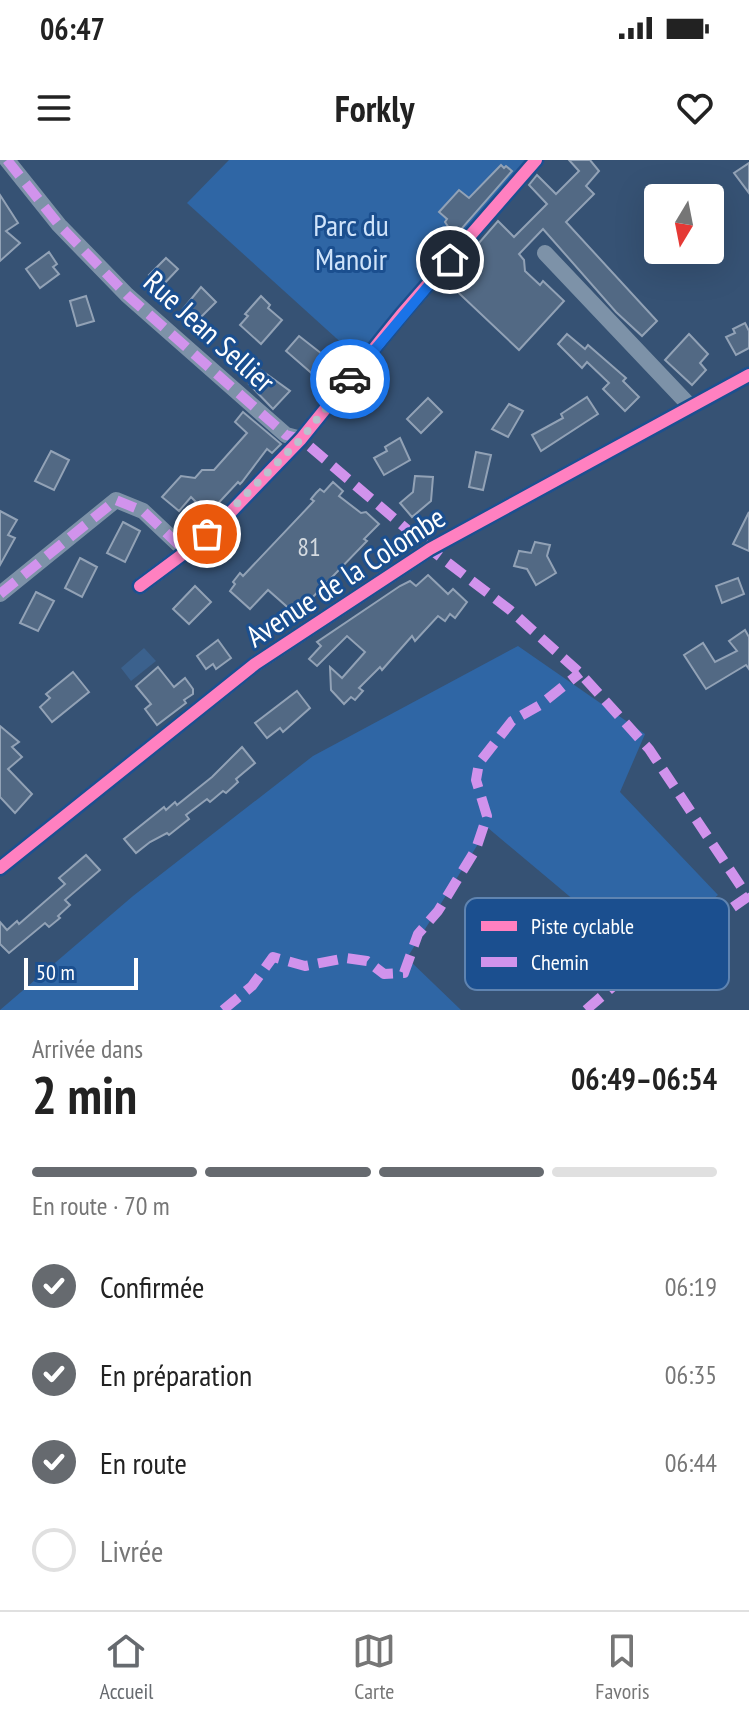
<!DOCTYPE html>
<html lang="fr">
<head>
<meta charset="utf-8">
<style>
  body { margin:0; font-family:"PT Sans Narrow",sans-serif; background:#f6f6f6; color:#222; height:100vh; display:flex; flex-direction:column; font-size:30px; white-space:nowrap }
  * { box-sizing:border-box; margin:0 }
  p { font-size:26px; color:#767676 }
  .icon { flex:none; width:44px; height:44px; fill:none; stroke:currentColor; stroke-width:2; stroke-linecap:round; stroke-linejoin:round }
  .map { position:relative; height:850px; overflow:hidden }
  .panel { display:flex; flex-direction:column; background:#fff; flex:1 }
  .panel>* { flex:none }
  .needle { width:52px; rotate:190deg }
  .fabs { position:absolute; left:644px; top:24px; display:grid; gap:16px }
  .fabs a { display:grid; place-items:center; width:80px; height:80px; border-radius:8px; background:#fff; box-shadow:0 8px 32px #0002; font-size:40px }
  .scale { position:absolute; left:24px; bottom:20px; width:114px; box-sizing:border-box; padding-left:8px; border:4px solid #fff; border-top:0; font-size:22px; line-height:28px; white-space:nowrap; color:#fff; -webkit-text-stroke:6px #1b4f8f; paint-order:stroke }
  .pin { position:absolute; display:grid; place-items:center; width:68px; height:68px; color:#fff; margin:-34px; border:4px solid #fff; border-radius:50%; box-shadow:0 2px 8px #0007 }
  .courier { position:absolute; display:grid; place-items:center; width:80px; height:80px; margin:-40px; border:6px solid #1a73e8; border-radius:50%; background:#fff; color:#222; box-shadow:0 2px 10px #0007 }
  .summary em { font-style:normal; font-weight:800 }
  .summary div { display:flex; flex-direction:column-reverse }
  .summary { display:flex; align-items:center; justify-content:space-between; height:136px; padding:0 32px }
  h1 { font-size:52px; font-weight:800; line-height:60px }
  .bar { display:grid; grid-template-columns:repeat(4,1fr); gap:12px 8px; align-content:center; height:96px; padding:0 32px }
  .bar i { height:10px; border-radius:6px; background:#e0e0e0 }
  .bar .current { background:#666a6f }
  .bar p { grid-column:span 4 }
  ol { padding:0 32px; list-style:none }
  li { display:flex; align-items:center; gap:24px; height:88px }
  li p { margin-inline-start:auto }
  li .icon { padding:8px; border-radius:50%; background:#666a6f; color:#fff; stroke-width:4 }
  li:last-child { color:#767676 }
  li i { width:44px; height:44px; border:4px solid #e0e0e0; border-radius:50% }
  .status { display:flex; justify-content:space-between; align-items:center; height:56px; padding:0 40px; background:#fff; direction:ltr }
  .status svg { height:22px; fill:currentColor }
  header { display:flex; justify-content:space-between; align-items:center; height:104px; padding:0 32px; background:#fff; font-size:36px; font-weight:800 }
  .dock { display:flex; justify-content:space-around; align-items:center; height:112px; border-top:2px solid #e0e0e0; background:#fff; font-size:22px; color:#767676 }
  .dock a { display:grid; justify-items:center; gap:4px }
  .dock .current { color:#666a6f }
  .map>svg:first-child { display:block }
</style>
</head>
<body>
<div class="status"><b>06:47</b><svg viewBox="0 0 49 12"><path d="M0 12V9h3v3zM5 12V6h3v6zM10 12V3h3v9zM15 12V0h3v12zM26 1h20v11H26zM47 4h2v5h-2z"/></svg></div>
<header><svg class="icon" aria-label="menu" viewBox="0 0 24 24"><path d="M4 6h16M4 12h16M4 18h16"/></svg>Forkly<svg class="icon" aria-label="heart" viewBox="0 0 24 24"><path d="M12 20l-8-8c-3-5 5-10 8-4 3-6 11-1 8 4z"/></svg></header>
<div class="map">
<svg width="749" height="850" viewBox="0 0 749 850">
  <rect width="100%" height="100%" fill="#365274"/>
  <g fill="#2f66a5">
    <polygon points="229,0 529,0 357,197 187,43"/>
    <polygon points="518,486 645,574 620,632 718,735 643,798 488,668 407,798 461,850 0,850 133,736 313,596"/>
  </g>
  <polygon fill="#3b618d" points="144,488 156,501 131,521 121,508"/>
  <g fill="#526984" stroke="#92a2b6" stroke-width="2">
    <polygon points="569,0 590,0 599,11 586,26 594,34 566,62 657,161 642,176 616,152 543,69 519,94 524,100 525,111 540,125 543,121 564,141 519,190 446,121 498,61 514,77 547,44 529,25 537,15 556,34 579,11"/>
    <polygon points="749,3 749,33 734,13"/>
    <polygon points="501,5 504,8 506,6 512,11 457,74 449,68 445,62 447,59 439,52 459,30 469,38"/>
    <polygon points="0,35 18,63 6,71 20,83 0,101"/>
    <polygon points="49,92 57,104 53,107 59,114 40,128 26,109"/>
    <polygon points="166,98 178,109 161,127 149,115"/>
    <polygon points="201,127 216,142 196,162 183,149"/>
    <polygon points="86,136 94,161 77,166 70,141"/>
    <polygon points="261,136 270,145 268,148 282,160 261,184 240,165 248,156 245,154"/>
    <polygon points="745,163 749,171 749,188 736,195 726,177 735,173 733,169"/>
    <polygon points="567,174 585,189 588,185 626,218 623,221 639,237 625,251 603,229 609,223 587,202 582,208 558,184"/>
    <polygon points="689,174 708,194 700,203 706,210 692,225 665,200"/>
    <polygon points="299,176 331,201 316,217 286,191"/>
    <polygon points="261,210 290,231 273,249 249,224"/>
    <polygon points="587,237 598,254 541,291 532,275 563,258 561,254"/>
    <polygon points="428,238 442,252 421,273 407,259"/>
    <polygon points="509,244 523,251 508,277 492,269"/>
    <polygon points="243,252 281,284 272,293 267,289 242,322 240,324 238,322 212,350 204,344 201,347 191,337 179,351 162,337 181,316 195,318 202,310 214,310 247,273 235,262"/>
    <polygon points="400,278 410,300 384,315 374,298 387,291 385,287"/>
    <polygon points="51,291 69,300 54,330 35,321"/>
    <polygon points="476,292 491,295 483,330 469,327"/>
    <polygon points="415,316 433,317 431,341 412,357 400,343 413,332"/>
    <polygon points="333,322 343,331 339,336 361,353 366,352 379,364 364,379 367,381 308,442 305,439 293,452 268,430 250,449 230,431 235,424 233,422 240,413 243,416 314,341 311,339 316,333 320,329 324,332"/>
    <polygon points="0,351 17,360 8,375 15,378 0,405"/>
    <polygon points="749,352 749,391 733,384"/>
    <polygon points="123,362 140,371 125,402 107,393"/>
    <polygon points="535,382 550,385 547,396 556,413 536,425 527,409 514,406 519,391 531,393"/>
    <polygon points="80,398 97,407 82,437 65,428"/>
    <polygon points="428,415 448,434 453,429 467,442 455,458 450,454 445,461 438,456 415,481 412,476 382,510 380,507 359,528 363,531 355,540 351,537 344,544 331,530 330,507 342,518 365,492 347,476 317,506 309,499 321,486 317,482 400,426 410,421 416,426"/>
    <polygon points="738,418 744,434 722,443 716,426"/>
    <polygon points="195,426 211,442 189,464 173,449"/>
    <polygon points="36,432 54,441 38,471 20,463"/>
    <polygon points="745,470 749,477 749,509 746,505 706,529 684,495 703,483 715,502 737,491 729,481"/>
    <polygon points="218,480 231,498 216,509 213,504 206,509 197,496"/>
    <polygon points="158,507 174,527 185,518 193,529 193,534 184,540 186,543 157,565 145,549 151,544 136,526"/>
    <polygon points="73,512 89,532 52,562 40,547 50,538 46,534"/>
    <polygon points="297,531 310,548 283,572 280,568 267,578 255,563"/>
    <polygon points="0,566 19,582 12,587 22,597 8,609 32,634 15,653 0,637"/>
    <polygon points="242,587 255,603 236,619 238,622 226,633 223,631 210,642 207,639 186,655 189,659 169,675 167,673 150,682 136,693 124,679 164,647 166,650 175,642 177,645 212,617"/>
    <polygon points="86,695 100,710 65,740 70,745 58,756 60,758 49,767 45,763 9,793 0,784 0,762 7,770 17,761 19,764 65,724 59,718"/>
  </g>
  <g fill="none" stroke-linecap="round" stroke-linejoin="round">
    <g stroke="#7d92a8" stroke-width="16">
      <polyline points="7,0 59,65 127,135 286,275 301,279"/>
      <polyline points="545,93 690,246"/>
      <polyline points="140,426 187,391 227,356 301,279 401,155 536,0"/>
      <polyline points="0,434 116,340 143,351 179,385"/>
      <polyline points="0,708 255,504 430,389 749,215"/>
    </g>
    <g stroke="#d193ec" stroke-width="10" stroke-dasharray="20 10" stroke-linecap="butt">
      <polyline points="7,0 59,65 127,135 286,275 301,279 430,389 510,450 580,513 649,589 748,737"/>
      <polyline points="0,434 116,340 143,351 179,385"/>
      <polyline points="223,850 252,826 273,797 305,806 346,798 367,801 384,814 404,813 418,774 438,751 476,689 487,656 476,620 479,603 512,561 540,545 580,513"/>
      <polyline points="586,850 632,810 694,774 749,736"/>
    </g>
    <g stroke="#1b4f8f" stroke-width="17">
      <g id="cycleway">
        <polyline points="140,426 187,391 227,356 301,279 401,155 536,0"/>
        <polyline points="0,708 255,504 430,389 749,215"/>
      </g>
    </g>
    <use href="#cycleway" stroke="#ff80c0" stroke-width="12"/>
  </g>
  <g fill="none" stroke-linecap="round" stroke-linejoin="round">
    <polyline stroke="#b9c2ce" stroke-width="8" stroke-dasharray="0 14.4" points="207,374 301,279 350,219"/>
    <polyline stroke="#1a73e8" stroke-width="10" points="350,219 450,100"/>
  </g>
  <g text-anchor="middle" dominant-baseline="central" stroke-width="6" stroke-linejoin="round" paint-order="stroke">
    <g font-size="26" fill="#d4dae0">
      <text x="309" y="386">81</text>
    </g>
    <g font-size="30" fill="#cfe3fa" stroke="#1b4f8f">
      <text x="351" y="64">Parc du<tspan x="351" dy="34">Manoir</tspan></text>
    </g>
    <g font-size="30" fill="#fff" stroke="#1b4f8f">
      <text transform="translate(210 171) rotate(42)">Rue Jean Sellier</text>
      <text transform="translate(345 416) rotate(-33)">Avenue de la Colombe</text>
    </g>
  </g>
  <rect x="465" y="738" width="264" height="92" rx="12" fill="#1b4f8f" stroke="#5f84b1" stroke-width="2"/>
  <rect x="481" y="761" width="36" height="10" fill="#ff80c0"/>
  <rect x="481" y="797" width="36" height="10" fill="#d193ec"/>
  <g font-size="22" fill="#fff">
    <text x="531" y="774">Piste cyclable</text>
    <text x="531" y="810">Chemin</text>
  </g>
</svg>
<div class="fabs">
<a><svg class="needle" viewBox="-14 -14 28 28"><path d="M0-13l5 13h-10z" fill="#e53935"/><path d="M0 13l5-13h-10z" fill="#767676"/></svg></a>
</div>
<div class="scale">50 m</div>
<div class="pin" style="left:207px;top:374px;background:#ea580c"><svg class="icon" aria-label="bag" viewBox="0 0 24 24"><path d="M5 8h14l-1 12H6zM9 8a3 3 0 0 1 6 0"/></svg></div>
<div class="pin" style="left:450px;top:100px;background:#1f2937"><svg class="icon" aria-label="home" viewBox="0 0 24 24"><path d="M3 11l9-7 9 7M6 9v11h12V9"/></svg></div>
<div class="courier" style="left:350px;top:219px"><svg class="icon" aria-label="car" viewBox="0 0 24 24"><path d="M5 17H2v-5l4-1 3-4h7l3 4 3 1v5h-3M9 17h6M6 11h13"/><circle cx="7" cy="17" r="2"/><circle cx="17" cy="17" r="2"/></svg></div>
</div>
<section class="panel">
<div class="summary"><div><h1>2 min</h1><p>Arrivée dans</p></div><em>06:49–06:54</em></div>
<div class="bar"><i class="current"></i><i class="current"></i><i class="current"></i><i></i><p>En route · 70 m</p></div>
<ol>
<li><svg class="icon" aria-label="check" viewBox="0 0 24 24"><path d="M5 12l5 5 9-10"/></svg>Confirmée<p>06:19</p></li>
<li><svg class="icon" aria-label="check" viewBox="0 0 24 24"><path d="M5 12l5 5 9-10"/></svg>En préparation<p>06:35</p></li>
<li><svg class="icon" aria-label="check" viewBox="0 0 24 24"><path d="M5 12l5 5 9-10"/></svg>En route<p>06:44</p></li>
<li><i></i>Livrée</li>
</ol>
</section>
<nav class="dock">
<a class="current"><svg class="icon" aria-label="home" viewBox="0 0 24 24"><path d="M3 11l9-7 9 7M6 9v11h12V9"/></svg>Accueil</a>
<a><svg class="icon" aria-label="map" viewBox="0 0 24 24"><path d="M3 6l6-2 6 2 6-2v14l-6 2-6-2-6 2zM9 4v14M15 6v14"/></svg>Carte</a>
<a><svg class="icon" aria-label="saved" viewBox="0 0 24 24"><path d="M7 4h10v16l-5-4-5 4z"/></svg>Favoris</a>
</nav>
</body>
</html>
